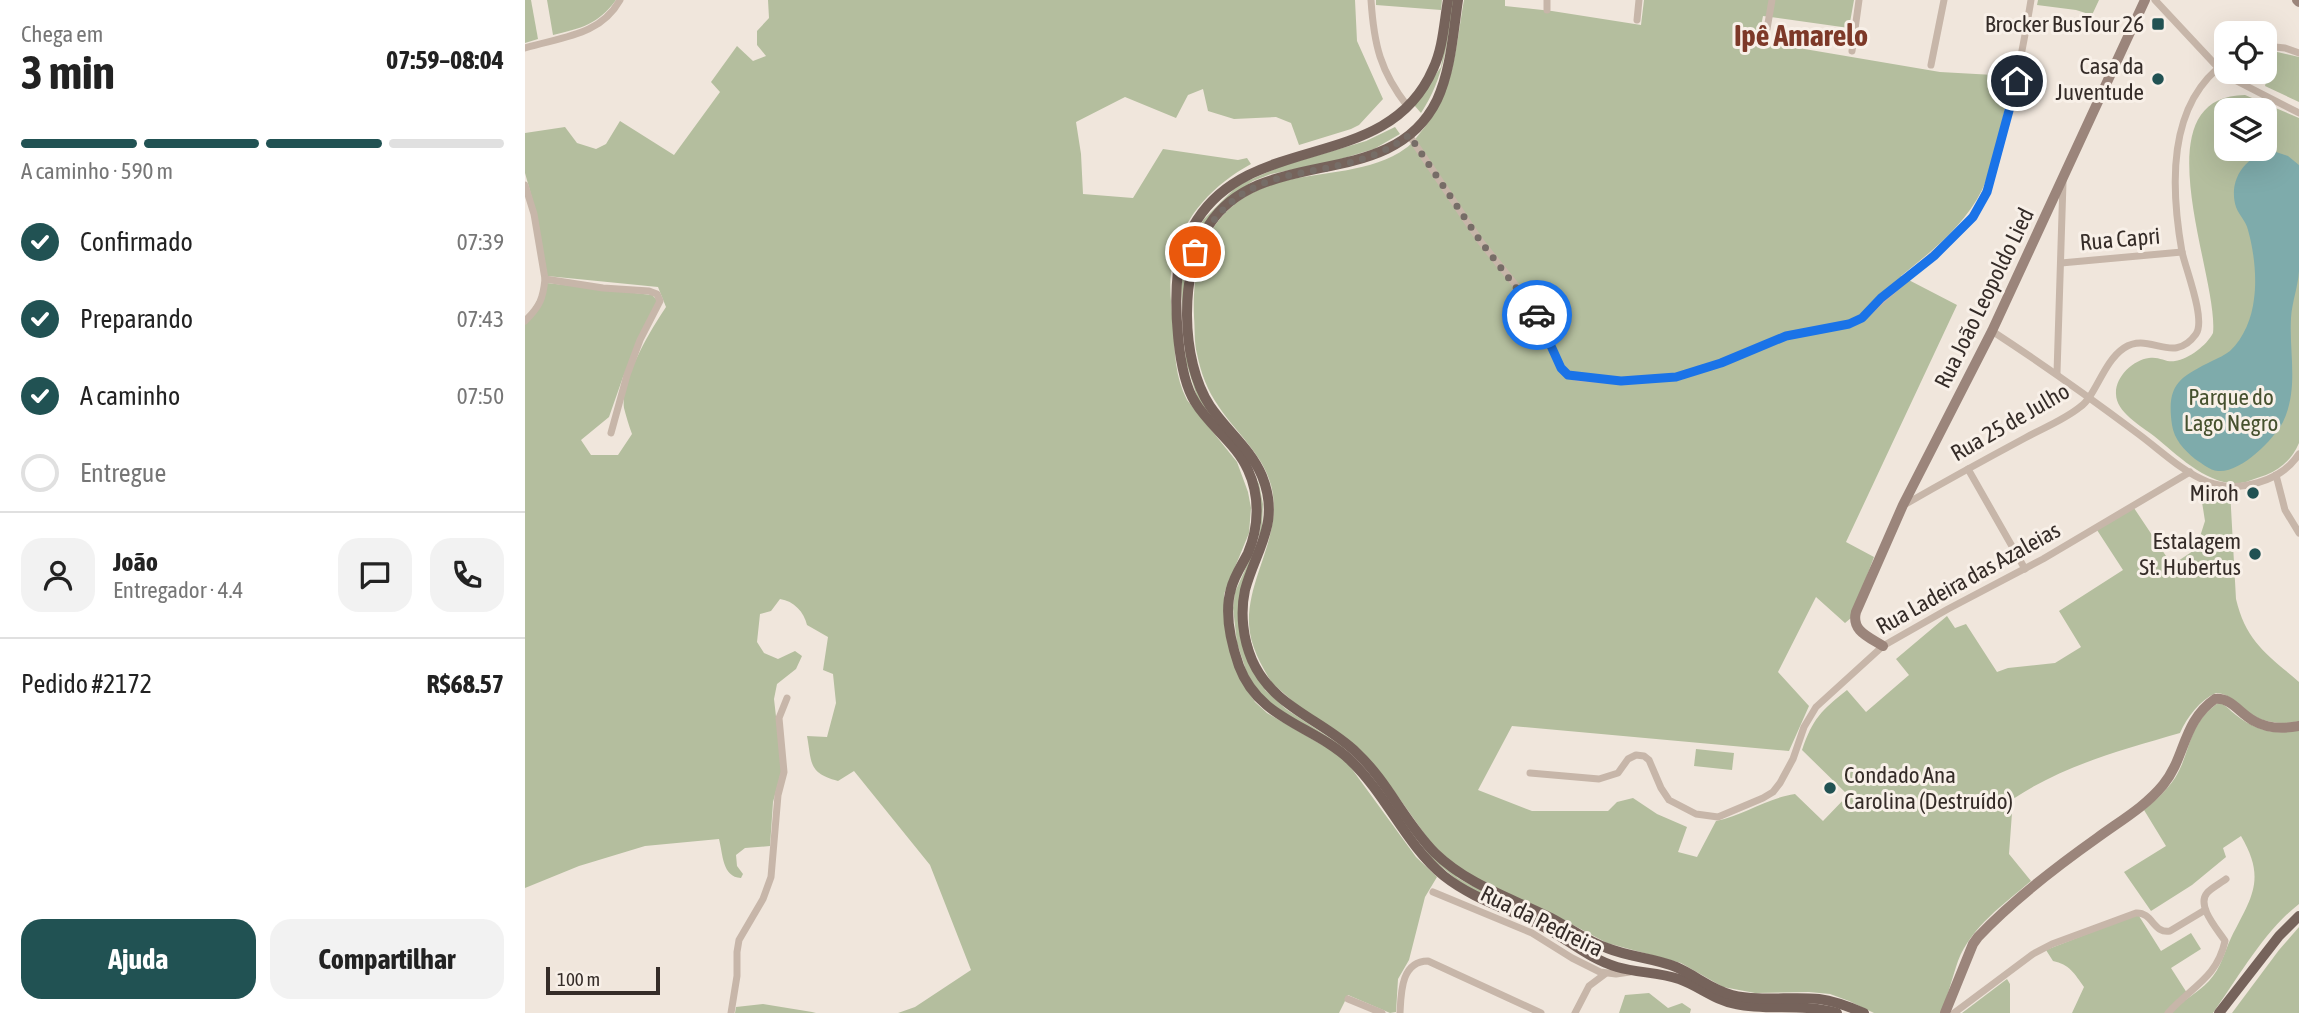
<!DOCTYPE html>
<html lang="pt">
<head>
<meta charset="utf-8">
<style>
  body { margin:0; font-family:"Asap Condensed",sans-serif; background:#f2f2f2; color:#222; height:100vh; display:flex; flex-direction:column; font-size:26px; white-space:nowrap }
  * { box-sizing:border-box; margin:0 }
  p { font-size:23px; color:#767676 }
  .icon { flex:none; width:38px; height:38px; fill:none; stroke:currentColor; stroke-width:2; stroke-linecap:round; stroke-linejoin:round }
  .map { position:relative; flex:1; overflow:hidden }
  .drawer { display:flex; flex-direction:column; background:#fff; width:525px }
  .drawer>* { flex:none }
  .buttons { position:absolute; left:1689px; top:21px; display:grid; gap:14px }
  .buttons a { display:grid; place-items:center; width:63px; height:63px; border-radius:14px; background:#fff; box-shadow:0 7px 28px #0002; font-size:35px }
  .scale { position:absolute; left:21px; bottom:18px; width:114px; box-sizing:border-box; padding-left:7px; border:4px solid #352c28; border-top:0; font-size:19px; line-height:24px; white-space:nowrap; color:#352c28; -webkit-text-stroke:5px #f8f0e8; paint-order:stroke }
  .pin { position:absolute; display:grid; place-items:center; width:60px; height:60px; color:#fff; margin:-30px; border:4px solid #fff; border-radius:50%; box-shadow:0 2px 7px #0007 }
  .courier { position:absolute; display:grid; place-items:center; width:70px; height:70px; margin:-35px; border:5px solid #1a73e8; border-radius:50%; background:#fff; color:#222; box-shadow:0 2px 9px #0007 }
  .head em { font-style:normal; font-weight:700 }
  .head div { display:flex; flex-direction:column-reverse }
  .head { display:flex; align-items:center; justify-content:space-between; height:119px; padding:0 21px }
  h1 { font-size:46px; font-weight:700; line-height:52px }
  .bar { display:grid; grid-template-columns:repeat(4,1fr); gap:10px 7px; align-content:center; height:84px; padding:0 21px }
  .bar i { height:9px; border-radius:5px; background:#e0e0e0 }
  .bar .on { background:#215253 }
  .bar p { grid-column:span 4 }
  .line { display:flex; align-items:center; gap:18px; padding:0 21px; border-top:2px solid #e0e0e0 }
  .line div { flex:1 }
  .round { display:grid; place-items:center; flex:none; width:74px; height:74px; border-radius:21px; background:#f2f2f2 }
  ol { padding:0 21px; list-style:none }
  li { display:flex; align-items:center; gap:21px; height:77px }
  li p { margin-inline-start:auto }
  li .icon { padding:7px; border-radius:50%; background:#215253; color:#fff; stroke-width:4 }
  li:last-child { color:#767676 }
  li i { width:38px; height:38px; border:4px solid #e0e0e0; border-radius:50% }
  .action { display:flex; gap:14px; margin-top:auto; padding:14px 21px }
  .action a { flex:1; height:80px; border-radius:21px; background:#215253; color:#fff; font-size:28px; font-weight:700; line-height:80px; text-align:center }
  .action a+a { background:#f2f2f2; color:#222 }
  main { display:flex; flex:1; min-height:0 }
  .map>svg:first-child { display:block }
</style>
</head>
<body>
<main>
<section class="drawer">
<div class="head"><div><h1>3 min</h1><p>Chega em</p></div><em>07:59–08:04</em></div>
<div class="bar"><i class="on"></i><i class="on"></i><i class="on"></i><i></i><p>A caminho · 590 m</p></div>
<ol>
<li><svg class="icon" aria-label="check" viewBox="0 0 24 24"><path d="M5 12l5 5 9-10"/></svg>Confirmado<p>07:39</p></li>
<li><svg class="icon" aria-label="check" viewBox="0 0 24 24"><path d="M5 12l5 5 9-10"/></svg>Preparando<p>07:43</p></li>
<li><svg class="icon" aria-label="check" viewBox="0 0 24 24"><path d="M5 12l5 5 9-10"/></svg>A caminho<p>07:50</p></li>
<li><i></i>Entregue</li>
</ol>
<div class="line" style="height:126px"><a class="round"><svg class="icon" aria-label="person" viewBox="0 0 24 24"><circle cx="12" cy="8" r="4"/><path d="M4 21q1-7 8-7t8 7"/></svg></a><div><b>João</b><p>Entregador · 4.4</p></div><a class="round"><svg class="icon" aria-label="chat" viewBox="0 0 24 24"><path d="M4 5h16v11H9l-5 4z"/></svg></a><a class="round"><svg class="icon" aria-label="phone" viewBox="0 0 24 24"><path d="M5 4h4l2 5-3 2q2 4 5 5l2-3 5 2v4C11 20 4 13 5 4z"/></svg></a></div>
<div class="line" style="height:91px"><div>Pedido #2172</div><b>R$68.57</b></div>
<div class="action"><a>Ajuda</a><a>Compartilhar</a></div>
</section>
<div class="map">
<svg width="1774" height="1013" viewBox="0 0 1774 1013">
  <rect width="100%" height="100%" fill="#f0e6dc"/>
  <g fill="#b4be9e" fill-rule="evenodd">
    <polygon points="0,0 6,0 13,39 0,43"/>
    <path d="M22 0H91C72 25 57 28 28 35Z"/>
    <path d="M243 0H830L832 41 858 99 834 125 826 129 774 145 766 123 751 117 709 119 683 111 678 89 663 95 651 118 600 97 551 122 556 154 558 194 608 198 638 149 713 160 722 158 726 164C684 187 652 223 646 273 644 290 647 309 648 327 650 353 650 377 662 400L712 462 723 492 726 508 724 533 699 594V617L717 682 730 702 742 713 804 749 824 765 891 857 912 877 900 897 884 960 873 979 871 1012 865 1013 823 995 814 1013H373L390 1007 446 970 405 865 329 771 313 781C283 773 287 763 282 736L302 737 311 703 308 674 298 670 303 637 282 625C279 612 269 601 255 599L246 611 235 614 232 642 239 653 253 659 270 651 277 656 271 669 252 684 249 699 257 769 248 802 245 846 220 848 211 855 212 866 218 874 216 878C197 877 198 854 194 839L120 846 54 866 0 888V322L22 283 127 295 131 299V308L98 377 84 417 56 440 66 455H93L107 434C104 426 101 416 99 408 95 381 126 329 141 307L133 287 22 276 12 216 0 173V133L40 127 52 143 71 149 81 144 95 121 149 155 195 92 186 82 212 46 228 61 241 56 232 45V31L244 18Z"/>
    <polygon points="851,0 917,0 916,10 851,5"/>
    <path d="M927 0H929C922 42 920 77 896 113L889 105 916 67Z"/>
    <path d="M939 0H980V6L1027 11 1116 25 1119 0H1329L1324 28 1238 16 1233 41 1415 72 1487 76C1479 109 1471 160 1457 190 1439 226 1407 251 1376 276L1432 305 1321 542 1349 557 1326 618 1320 623 1291 597 1253 672 1284 706 1264 751 987 726 953 790 1007 811H1083L1092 802 1108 798 1132 814 1162 827 1153 852 1172 857 1191 821C1219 815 1242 798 1270 794L1298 821 1323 795 1277 750C1288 718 1296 711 1322 690L1341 712 1384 675 1371 659 1422 616 1430 628 1441 624 1472 672 1483 668 1530 663 1556 647 1534 611 1598 570 1572 530 1609 508 1647 565 1671 549 1680 521 1674 483 1685 488 1705 490 1711 599C1721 642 1743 655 1774 682V721C1757 725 1739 723 1724 713 1712 705 1707 694 1691 693 1675 700 1662 717 1655 733 1597 750 1539 765 1488 799L1484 854 1506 881C1479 904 1446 927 1433 961 1427 978 1423 996 1416 1013H1349L1324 1001 1305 994 1284 992 1230 993 1198 987 1156 963 1082 943 1031 916 955 881 930 865 906 843 867 788 747 683C736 665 725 646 724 624 722 576 759 535 746 485 737 453 712 434 694 407 682 390 676 373 672 354 669 342 670 329 669 317 666 250 689 199 759 181 798 171 847 173 881 148 886 145 891 138 895 133 930 93 930 50 939 0Z"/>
    <polygon points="1513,0 1574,0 1567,15 1551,10 1512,5"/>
    <polygon points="1748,51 1774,57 1774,102 1740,86"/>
    <path d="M1720 95 1774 118V443C1767 459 1757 468 1741 475 1734 477 1727 480 1721 482 1686 490 1654 456 1629 436 1616 426 1591 412 1591 394 1590 377 1608 360 1624 358 1634 356 1642 363 1650 361 1664 359 1682 345 1688 333 1694 276 1613 96 1720 95ZM1701 110H1740V149H1701Z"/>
    <polygon points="870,127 875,134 849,149 809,161 746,174 728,181 707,195 687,213 671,236 659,276 663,361 734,484 738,504 737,528 714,601 740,690 761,709 817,746 933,878 955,890 1109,961 1062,946 1057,947 937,884 907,859 853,788 742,701 724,679 712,643 708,608 710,592 733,541 736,524 736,505 733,485 672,397 661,362 656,286 661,260 668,237 679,219 713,185 757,166 841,141"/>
    <path d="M1693 703C1701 704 1704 710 1711 715 1730 730 1750 736 1774 730V904C1740 930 1713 978 1688 1013H1646C1657 1000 1673 993 1684 981 1696 968 1699 953 1706 938 1726 898 1742 880 1716 836L1698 848 1701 857 1667 885 1626 911 1599 872 1641 846 1619 810C1631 800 1641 791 1650 778 1667 750 1662 725 1693 703Z"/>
    <polygon points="1171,749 1209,753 1207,770 1169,766"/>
    <path d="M1611 915 1614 916 1636 951 1666 933 1676 949 1646 968 1662 993 1640 1013H1547L1559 987C1550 974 1544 964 1528 961L1521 950Z"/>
    <polygon points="1774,927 1774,1013 1707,1013 1754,950"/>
    <polygon points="1482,979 1485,984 1485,1013 1437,1013"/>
    <polygon points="1124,993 1143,1008 1157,1003 1166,1009 1165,1013 1094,1013 1100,995"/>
    <polygon points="238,1004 287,1012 291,1013 210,1013 211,1007"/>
  </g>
  <path fill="#7eabab" d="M1751 152 1763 156 1774 165C1774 200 1774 236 1774 271 1773 287 1767 302 1766 318 1764 354 1774 388 1758 422 1748 440 1716 473 1693 471 1684 470 1678 464 1670 459 1659 450 1649 439 1647 425 1641 384 1655 377 1687 361 1693 358 1700 355 1705 351 1719 338 1727 317 1729 299 1732 278 1729 251 1723 230 1721 221 1714 215 1711 207 1702 179 1723 151 1751 152Z"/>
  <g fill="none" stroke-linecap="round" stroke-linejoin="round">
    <g stroke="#c7b6a9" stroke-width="7">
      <path d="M846 0C849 45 855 71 883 107"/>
      <polyline points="1630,0 1700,75 1774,113"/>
      <polyline points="1022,10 1022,0"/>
      <polyline points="1112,20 1114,0"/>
      <polyline points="1242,29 1247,0"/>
      <polyline points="1740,46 1760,48 1774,53"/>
      <path d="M0 48C36 37 75 36 95 0"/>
      <polyline points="1327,51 1334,0"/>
      <polyline points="1406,65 1419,0"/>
      <path d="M884 135 956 242 1009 308 1036 368 1043 375 1053 378 1095 381 1151 377 1196 363 1261 336 1324 324 1337 318 1437 229C1464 200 1470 164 1480 126 1491 84 1499 43 1506 0"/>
      <polyline points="0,185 9,214 20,279 78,288 124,291 132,294 135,301 115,340 102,375 86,433"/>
      <polyline points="1536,263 1657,252"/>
      <path d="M0 321C15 306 18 299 20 279"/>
      <path d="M1467 331C1516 363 1564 397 1612 433 1634 449 1657 472 1683 482 1713 493 1756 482 1774 454"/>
      <polyline points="1532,373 1538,182"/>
      <polyline points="1443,469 1500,569"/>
      <polyline points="1751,475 1760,510 1774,533"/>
      <path d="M1379 505C1419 482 1459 460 1500 438 1518 428 1539 420 1555 407 1571 396 1578 362 1599 348 1625 331 1648 366 1671 334 1681 320 1661 270 1657 252 1646 189 1641 104 1701 62"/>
      <polyline points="1005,773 1074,779 1093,773 1103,759 1111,755 1119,756 1124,760 1136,788 1144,800 1171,814 1193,817 1238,798 1248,792 1255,783 1268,759 1279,727 1291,707 1358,646 1423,609 1518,559 1665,472"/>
      <polyline points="908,892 1007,933 1047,958 1075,972 1091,974 1105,972"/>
      <polyline points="823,999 857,1013"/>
      <polyline points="206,1013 212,976 212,952 214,940 238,899 246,877 253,795 259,772 254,718 262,698"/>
      <path d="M875 1013C876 993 876 961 903 961L1016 1013"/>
      <polyline points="1050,1013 1064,986 1080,974"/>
      <path d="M1429 1013 1508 954 1527 944 1611 913C1628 912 1628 934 1645 931L1680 910"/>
      <path d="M1643 1013C1666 987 1692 978 1700 941 1693 930 1671 906 1682 893 1686 888 1696 883 1701 879"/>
    </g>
    <g stroke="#9b857b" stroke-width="10">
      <polyline points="1772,0 1774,2"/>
      <path d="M1358 646C1344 637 1326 631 1331 612L1378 505 1467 331 1620 0"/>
      <path d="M1420 1013 1448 944 1453 937C1488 900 1531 867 1572 838 1595 821 1620 807 1638 785 1661 757 1657 722 1690 699 1706 697 1715 714 1729 721 1743 729 1758 729 1774 726"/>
    </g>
    <g stroke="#76635b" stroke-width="10">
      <path d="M923 0C919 23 918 48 908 69 863 173 729 131 672 220 662 235 656 253 653 271 649 304 652 374 670 402 685 427 711 443 723 470 735 496 734 527 723 553 717 565 709 576 706 589 699 613 706 643 714 666 734 720 788 725 825 760 862 795 880 844 919 876 948 899 984 909 1017 926 1043 939 1064 959 1092 967 1113 973 1133 972 1154 979 1174 986 1189 1000 1211 1004 1244 1011 1279 1003 1312 1013"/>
      <path d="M933 0C928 33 926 70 912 100 866 194 737 143 684 225 654 270 655 361 685 406 702 431 725 448 737 476 756 523 731 549 720 590 715 613 718 639 727 660 748 708 797 719 832 753 863 782 880 823 910 853 943 885 986 898 1026 918 1045 928 1062 941 1082 948 1104 957 1129 958 1151 967 1170 975 1187 990 1207 995 1235 1002 1266 996 1294 999 1310 1001 1325 1007 1339 1013"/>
      <polyline points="1694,1013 1754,936 1774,916"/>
    </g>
  </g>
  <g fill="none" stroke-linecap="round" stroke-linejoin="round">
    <path stroke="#766d67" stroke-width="7" stroke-dasharray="0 12.6" d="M670 252C720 144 808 193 884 135L956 242 1012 315"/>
    <polyline stroke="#1a73e8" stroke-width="9" points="1012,315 1036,368 1043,375 1096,381 1151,377 1196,363 1261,336 1324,324 1337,318 1356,298 1409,256 1448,217 1462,192 1492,81"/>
  </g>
  <g fill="#215253" stroke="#f8f0e8" stroke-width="2.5">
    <rect x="1626" y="17" width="14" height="14" rx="3.5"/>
    <circle cx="1633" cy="79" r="7"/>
    <circle cx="1728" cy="493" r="7"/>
    <circle cx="1730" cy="554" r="7"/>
    <circle cx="1305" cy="788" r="7"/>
  </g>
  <g text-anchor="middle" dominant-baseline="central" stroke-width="6" stroke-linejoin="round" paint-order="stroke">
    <g font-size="23" fill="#352c28" stroke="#f8f0e8" text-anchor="end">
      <text x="1619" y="24">Brocker BusTour 26</text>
      <text x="1619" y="66">Casa da<tspan x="1619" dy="26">Juventude</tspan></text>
      <text x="1714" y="493">Miroh</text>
      <text x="1716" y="541">Estalagem<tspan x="1716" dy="26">St. Hubertus</tspan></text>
      <text x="1319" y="775" text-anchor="start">Condado Ana<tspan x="1319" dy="26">Carolina (Destruído)</tspan></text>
    </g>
    <g font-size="23" fill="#352c28" stroke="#f8f0e8">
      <text transform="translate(1595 239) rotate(-5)">Rua Capri</text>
      <text transform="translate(1459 298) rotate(-64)">Rua João Leopoldo Lied</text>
      <text transform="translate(1485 422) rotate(-30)">Rua 25 de Julho</text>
      <text transform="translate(1443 578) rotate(-29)">Rua Ladeira das Azaleias</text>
      <text transform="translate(1017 921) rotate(26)">Rua da Pedreira</text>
    </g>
    <g font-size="23" fill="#46512e" stroke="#f8f0e8">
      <text x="1706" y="397">Parque do<tspan x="1706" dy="26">Lago Negro</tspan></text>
    </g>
    <g font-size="30" font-weight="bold" fill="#7d3928" stroke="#f8f0e8">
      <text x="1276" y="35">Ipê Amarelo</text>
    </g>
  </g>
</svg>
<div class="buttons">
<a><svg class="icon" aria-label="locate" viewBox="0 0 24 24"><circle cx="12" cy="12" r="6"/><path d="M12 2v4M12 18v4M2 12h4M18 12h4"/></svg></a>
<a><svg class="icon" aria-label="layers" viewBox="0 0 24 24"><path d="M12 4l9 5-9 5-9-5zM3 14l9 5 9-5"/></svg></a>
</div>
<div class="scale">100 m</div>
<div class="pin" style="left:670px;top:252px;background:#ea580c"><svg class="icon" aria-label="bag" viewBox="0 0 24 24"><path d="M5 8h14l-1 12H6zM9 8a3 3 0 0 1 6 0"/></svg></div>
<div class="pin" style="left:1492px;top:81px;background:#1f2937"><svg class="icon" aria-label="home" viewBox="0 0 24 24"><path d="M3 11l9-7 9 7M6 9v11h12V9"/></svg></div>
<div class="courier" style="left:1012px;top:315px"><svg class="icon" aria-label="car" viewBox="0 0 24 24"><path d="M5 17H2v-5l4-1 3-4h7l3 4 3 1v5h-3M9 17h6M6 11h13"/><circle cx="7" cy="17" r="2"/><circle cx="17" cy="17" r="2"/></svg></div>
</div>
</main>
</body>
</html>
